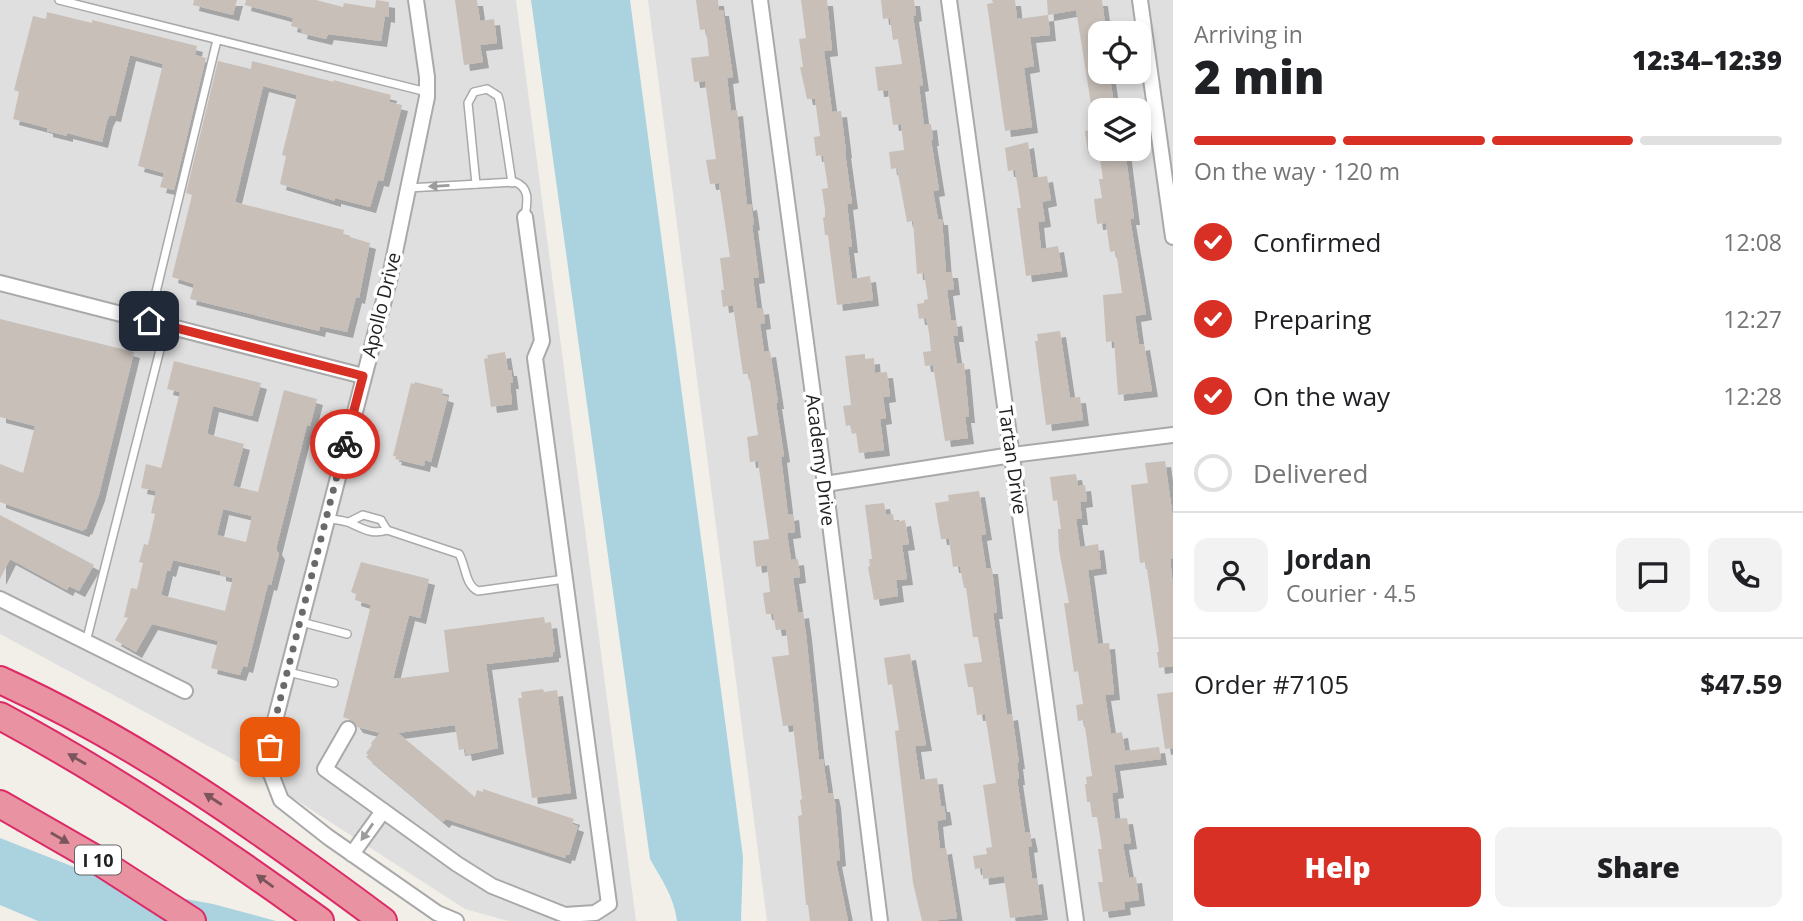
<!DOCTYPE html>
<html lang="en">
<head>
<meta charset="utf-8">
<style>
  body { margin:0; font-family:"Open Sans",sans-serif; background:#f2f2f2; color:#202124; height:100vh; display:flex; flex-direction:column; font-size:26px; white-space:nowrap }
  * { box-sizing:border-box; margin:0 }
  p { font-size:23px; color:#757577 }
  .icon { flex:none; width:38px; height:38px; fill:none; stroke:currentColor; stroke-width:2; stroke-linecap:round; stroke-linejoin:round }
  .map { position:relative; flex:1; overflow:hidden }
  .drawer { display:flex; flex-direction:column; background:#fff; width:630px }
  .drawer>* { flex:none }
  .controls { position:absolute; left:1088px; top:21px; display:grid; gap:14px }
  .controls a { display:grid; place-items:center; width:63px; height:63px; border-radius:14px; background:#fff; box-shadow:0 4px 10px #0003; font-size:35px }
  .pin { position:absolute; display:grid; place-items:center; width:60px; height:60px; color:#fff; margin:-30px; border-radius:14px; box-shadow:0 4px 10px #0006 }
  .courier { position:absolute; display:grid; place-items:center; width:70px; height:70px; margin:-35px; border:5px solid #d93025; border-radius:50%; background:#fff; color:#222; box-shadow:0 2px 9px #0007 }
  .head em { font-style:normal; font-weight:800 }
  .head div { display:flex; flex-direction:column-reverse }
  .head { display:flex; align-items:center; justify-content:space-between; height:119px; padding:0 21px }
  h1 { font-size:46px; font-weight:800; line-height:52px }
  .bar { display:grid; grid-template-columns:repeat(4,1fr); gap:10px 7px; align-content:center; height:84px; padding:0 21px }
  .bar i { height:9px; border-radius:5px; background:#e0e0e0 }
  .bar .active { background:#d93025 }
  .bar p { grid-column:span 4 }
  .line { display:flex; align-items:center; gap:18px; padding:0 21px; border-top:2px solid #e0e0e0 }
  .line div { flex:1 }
  .round { display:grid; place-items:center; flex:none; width:74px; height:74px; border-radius:14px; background:#f2f2f2 }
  ol { padding:0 21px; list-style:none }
  li { display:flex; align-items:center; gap:21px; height:77px }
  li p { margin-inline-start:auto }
  li .icon { padding:7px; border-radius:50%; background:#d93025; color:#fff; stroke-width:4 }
  li:last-child { color:#757577 }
  li i { width:38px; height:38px; border:4px solid #e0e0e0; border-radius:50% }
  .primary-button { display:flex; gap:14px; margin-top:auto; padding:14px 21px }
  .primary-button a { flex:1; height:80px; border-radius:14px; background:#d93025; color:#fff; font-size:28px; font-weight:800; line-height:80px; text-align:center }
  .primary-button a+a { background:#f2f2f2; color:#202124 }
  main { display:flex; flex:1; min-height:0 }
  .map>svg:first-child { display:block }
</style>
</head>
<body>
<main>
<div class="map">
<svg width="1173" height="921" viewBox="0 0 1173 921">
  <defs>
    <filter id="shadow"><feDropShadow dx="6" dy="6" stdDeviation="0" flood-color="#0004"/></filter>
  </defs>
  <rect width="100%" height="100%" fill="#f2efe9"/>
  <g fill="#e0dfdf" fill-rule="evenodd">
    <polygon points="0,0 516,0 636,921 508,921 465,909 236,761 0,634"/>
    <path d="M648 0H1173V921H767ZM1101 33H1139V72H1101ZM1101 110H1139V149H1101Z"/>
  </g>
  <g fill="#aad3df">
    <path d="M531 0H630L743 857 741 921H677C674 897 662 880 650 859Z"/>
    <polygon points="0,838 130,889 213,904 276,921 38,921 0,905"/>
  </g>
  <g fill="#c7bfb8" fill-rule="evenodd" filter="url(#shadow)">
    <polygon points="194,0 237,0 233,15 193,5"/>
    <polygon points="246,0 316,0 343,7 344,3 375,8 376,0 389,2 389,17 385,16 381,41 328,34 326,39 301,33 302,29 291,26 293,18 245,5"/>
    <polygon points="455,0 477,0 480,21 494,19 497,43 480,45 483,62 464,65"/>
    <polygon points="696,0 718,0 719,10 723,10 733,77 727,78 731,111 737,110 747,205 751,204 754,224 752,225 759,277 753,278 757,309 763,308 765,323 760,324 764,352 770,351 778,403 776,403 784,456 781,457 788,515 793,514 795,532 787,533 791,560 798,559 800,577 793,578 798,613 803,612 806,634 819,760 823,759 828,793 833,793 835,802 840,860 836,861 848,921 810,921 808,905 806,905 798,816 802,815 800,800 802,799 793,725 783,726 772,657 789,655 786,629 776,630 773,614 766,614 763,593 770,592 767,565 756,567 753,541 769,539 758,461 750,462 747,437 758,435 749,374 743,374 733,305 723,307 721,290 724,290 720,258 730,257 719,183 710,184 706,160 716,159 705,81 694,82 691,58 709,56 706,29 700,30"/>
    <polygon points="801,0 827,0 832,50 824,51 832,112 841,111 846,152 845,152 852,203 847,204 852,247 848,247 852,279 870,276 873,300 837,305 828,235 825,235 823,218 825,217 825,210 822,189 828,188 823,155 816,156 814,137 820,136 815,99 807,99 800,67 803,67 799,39 806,38"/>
    <polygon points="881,0 914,0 916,15 913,16 923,85 919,86 924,125 931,124 933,140 931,140 939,190 933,191 938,219 942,219 946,272 952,272 954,289 947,290 951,321 956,320 958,336 953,336 957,364 964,363 969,417 965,417 968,438 945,441 933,365 925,366 923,352 931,351 929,333 926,318 919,319 917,304 924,303 924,300 928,299 924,273 917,274 913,221 907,222 897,168 891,169 889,152 904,150 901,124 893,125 888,90 878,91 875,67 902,64 898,39 893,40 890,18 883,19"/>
    <polygon points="992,0 1015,0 1017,19 1048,15 1050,35 1030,37 1034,66 1024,68 1032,127 1005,131 987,4 993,3"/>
    <polygon points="1047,0 1102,0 1105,24 1103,24 1104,33 1101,33 1101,72 1109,72 1115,110 1092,110 1076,10 1048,15"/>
    <polygon points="47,12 92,23 92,20 197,46 195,55 206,58 174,190 160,187 164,173 138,166 163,64 130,55 115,116 110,115 107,121 102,142 67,133 67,136 47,131 47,128 13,119 19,92 14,90 33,16 46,19"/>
    <polygon points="218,61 251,69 252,61 334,82 333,80 391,95 389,102 402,105 383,181 378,180 370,207 335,198 335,201 280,184 286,156 282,155 297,95 263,86 235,202 344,230 343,235 370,243 359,298 356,297 347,332 320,326 319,331 190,299 194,284 172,277 192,195 186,193"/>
    <polygon points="1101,129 1101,149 1125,149 1134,219 1130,219 1146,314 1135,316 1139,345 1144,344 1152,391 1118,395 1114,341 1106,342 1103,295 1122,293 1116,251 1110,252 1106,223 1097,224 1094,199 1102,198 1099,179 1103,179 1099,152 1088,153 1085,131"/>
    <polygon points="1028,142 1033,178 1047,176 1051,200 1042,202 1045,221 1038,222 1041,249 1058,246 1062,271 1026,276 1017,208 1021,208 1015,170 1008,171 1005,148"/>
    <polygon points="0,319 134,352 99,495 86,529 85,528 83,531 0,502 0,464 23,473 35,426 0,417"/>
    <polygon points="1060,331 1070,398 1080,397 1083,420 1046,425 1035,341 1038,341 1037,334"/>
    <polygon points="505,352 508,370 511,370 513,383 510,383 512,404 491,407 484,359 488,358 487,355"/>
    <polygon points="865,354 865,359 874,358 875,373 887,372 890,396 883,397 886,418 880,419 884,450 859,453 856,433 852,434 850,425 846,426 843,406 851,405 845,356"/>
    <path d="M174 361 261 383 252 416 213 406 207 434 244 444 233 486 258 492 284 390 317 399 310 426 307 425 276 549 279 554 271 585 268 584 247 667 243 666 240 675 211 668 218 641 152 624 136 652 115 640 128 618 124 617 131 588 137 589 143 563 139 562 144 544 148 545 155 514 151 513 156 491 141 488 146 464 161 468 162 465 180 392 167 389ZM223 509 252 516 246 542 217 535ZM173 560 220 571V575L233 578 225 611 161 595 167 570 170 571Z"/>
    <polygon points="415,382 443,389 442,395 448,397 431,462 425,460 424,466 395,459 396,456 393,456 411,383 414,384"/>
    <polygon points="1165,461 1173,518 1173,558 1170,559 1173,586 1173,666 1159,668 1157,652 1159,652 1146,562 1140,563 1131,485 1148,483 1145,463"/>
    <polygon points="1076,474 1078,486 1085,485 1087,501 1080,502 1082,519 1076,519 1080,547 1098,544 1101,568 1088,570 1098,644 1109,643 1114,694 1105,695 1111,734 1122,732 1125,751 1159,747 1161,759 1114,765 1118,792 1112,793 1115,819 1127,818 1131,843 1123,844 1129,878 1136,877 1139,900 1124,902 1125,909 1103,912 1098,882 1103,882 1098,849 1102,849 1097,817 1092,817 1090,802 1087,802 1085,784 1087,784 1086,777 1092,776 1084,720 1078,721 1076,705 1083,704 1078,671 1074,672 1064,603 1069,603 1059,550 1058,529 1061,529 1057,500 1053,501 1050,477"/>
    <polygon points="979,491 986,534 981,535 986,568 992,568 997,613 993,613 1007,715 1012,714 1019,763 1017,763 1019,779 1017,779 1025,833 1029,832 1032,846 1028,847 1032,879 1037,878 1042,914 1010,918 1004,876 983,879 982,868 975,869 973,856 987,854 986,848 992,847 983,785 996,783 985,714 977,715 973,687 968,687 964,664 982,662 978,637 973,637 966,588 964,588 960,566 953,567 949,539 941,539 935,503 949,501 948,495"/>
    <polygon points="884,503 886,515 893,514 894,522 905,520 909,544 902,545 907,579 896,580 898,596 874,600 868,567 870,566 869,559 872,559 865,505"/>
    <polygon points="0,515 94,565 79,591 69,586 67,590 10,559 0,579"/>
    <polygon points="361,562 429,579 420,618 409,615 393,679 449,672 444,630 544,617 545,623 551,622 555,652 553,652 553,656 486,664 498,748 466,755 465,749 459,750 455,725 398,733 475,797 477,790 483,792 483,789 574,819 572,824 578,826 569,855 566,854 565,858 446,819 443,822 366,757 368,755 366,753 372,745 371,743 380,733 357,727 353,721 343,717 371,605 355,600 356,594 351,592"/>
    <polygon points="910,654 926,745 915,746 920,780 937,778 941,806 944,806 946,819 937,821 940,849 946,848 957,918 931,921 922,921 913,883 895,731 899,730 892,684 888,685 884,658"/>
    <polygon points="543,689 544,692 557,690 571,793 532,798 518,698 522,698 521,692"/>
    <polygon points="1173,692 1173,748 1165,749 1157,694"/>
  </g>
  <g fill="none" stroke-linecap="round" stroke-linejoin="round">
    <g stroke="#a9a9a9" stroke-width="10">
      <g id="lane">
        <polyline points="59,0 427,92"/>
        <polyline points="476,184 468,103 474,92 487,89 498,96 500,103 512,183"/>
        <path d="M408 188 515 182C531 188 527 203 525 217"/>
        <polyline points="149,321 217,40"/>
        <path d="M327 518C334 520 343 520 350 523 363 529 373 535 387 530L381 520 363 515 349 522"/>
        <path d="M387 530 459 554C466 566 465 585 478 591L565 579"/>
        <polyline points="301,622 347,634"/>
        <polyline points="86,642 166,326"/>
        <polyline points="288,672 334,683"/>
      </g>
    </g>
    <g stroke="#a9a9a9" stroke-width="18">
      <g id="street">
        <polyline points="416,0 427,77 427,97 389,281 273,728 268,766 281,800 328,837 437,913 456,921"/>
        <polyline points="760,0 825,484 880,921"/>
        <polyline points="949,0 1076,921"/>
        <polyline points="1140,0 1173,237"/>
        <polyline points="0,283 363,376"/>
        <polyline points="825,484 1012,455 1173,435"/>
        <polyline points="0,599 185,691"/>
        <polyline points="348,729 325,769 457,864 492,886 565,915 595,913 609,904 535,358 542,341 525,217"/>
        <polyline points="352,854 383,811"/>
      </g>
    </g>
    <g stroke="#dc2a67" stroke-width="30">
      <g id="highway">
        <path d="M0 680C139 743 262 831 383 921"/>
        <path d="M0 716C112 776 217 846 320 921"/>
        <polyline points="0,804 94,858 192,921"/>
      </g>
    </g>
    <use href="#lane" stroke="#fff" stroke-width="7"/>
    <use href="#street" stroke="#fff" stroke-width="14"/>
    <use href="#highway" stroke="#e892a2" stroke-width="26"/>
  </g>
  <defs><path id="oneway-solid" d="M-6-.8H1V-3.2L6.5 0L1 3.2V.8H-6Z" transform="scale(1.75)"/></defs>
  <g fill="#9c9c9c">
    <use href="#oneway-solid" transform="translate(439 186) rotate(177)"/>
    <use href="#oneway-solid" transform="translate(367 832) rotate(125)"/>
  </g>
  <g fill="#7b545c">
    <use href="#oneway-solid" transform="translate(77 759) rotate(-150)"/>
    <use href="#oneway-solid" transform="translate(213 799) rotate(-147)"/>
    <use href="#oneway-solid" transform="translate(60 838) rotate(30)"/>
    <use href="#oneway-solid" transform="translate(265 881) rotate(-144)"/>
  </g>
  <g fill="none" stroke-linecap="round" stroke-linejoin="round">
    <polyline stroke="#6b6a68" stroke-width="7" stroke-dasharray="0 12.6" points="270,747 273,728 345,444"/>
    <polyline stroke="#d93025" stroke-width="9" points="149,321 363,376 345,444"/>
  </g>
  <g text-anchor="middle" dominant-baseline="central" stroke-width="7" stroke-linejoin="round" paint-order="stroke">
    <rect fill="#fff" stroke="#646464" stroke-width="2" x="75" y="845.5" width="46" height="29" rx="5"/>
    <g font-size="18" font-weight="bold" fill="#222">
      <text x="98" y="860">I 10</text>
    </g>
    <g font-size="19" fill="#222" stroke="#fff">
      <text transform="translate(381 305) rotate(-76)">Apollo Drive</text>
      <text transform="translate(821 460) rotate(83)">Academy Drive</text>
      <text transform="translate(1013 460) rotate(82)">Tartan Drive</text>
    </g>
  </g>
</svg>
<div class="controls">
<a><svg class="icon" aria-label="locate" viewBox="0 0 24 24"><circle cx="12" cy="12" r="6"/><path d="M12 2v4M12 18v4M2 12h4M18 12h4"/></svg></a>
<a><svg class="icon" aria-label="layers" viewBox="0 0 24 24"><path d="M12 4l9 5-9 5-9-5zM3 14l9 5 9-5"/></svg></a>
</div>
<div class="pin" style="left:270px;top:747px;background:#ea580c"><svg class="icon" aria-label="bag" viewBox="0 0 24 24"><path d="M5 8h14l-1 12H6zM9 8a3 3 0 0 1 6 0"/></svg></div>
<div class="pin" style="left:149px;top:321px;background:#1f2937"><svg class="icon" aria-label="home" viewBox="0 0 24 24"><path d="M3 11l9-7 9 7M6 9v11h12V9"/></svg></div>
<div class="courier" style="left:345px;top:444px"><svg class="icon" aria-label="bike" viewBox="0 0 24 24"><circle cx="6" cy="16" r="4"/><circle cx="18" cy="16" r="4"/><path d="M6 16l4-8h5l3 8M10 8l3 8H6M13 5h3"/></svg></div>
</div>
<section class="drawer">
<div class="head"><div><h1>2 min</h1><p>Arriving in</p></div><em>12:34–12:39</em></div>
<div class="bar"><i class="active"></i><i class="active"></i><i class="active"></i><i></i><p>On the way · 120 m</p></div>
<ol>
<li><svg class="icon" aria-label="check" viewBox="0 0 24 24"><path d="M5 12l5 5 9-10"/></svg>Confirmed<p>12:08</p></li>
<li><svg class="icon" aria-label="check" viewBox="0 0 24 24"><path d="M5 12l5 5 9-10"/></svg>Preparing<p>12:27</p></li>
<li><svg class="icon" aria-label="check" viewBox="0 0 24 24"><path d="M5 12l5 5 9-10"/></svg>On the way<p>12:28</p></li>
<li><i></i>Delivered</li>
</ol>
<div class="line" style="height:126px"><a class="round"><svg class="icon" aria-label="person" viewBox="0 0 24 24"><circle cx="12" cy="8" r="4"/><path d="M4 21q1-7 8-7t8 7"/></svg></a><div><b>Jordan</b><p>Courier · 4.5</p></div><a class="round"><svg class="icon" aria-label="chat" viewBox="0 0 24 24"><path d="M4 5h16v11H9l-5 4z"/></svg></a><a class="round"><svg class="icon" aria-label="phone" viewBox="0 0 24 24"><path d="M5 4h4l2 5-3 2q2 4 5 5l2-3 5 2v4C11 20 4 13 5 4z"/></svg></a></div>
<div class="line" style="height:91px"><div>Order #7105</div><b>$47.59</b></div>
<div class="primary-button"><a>Help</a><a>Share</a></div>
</section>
</main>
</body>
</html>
